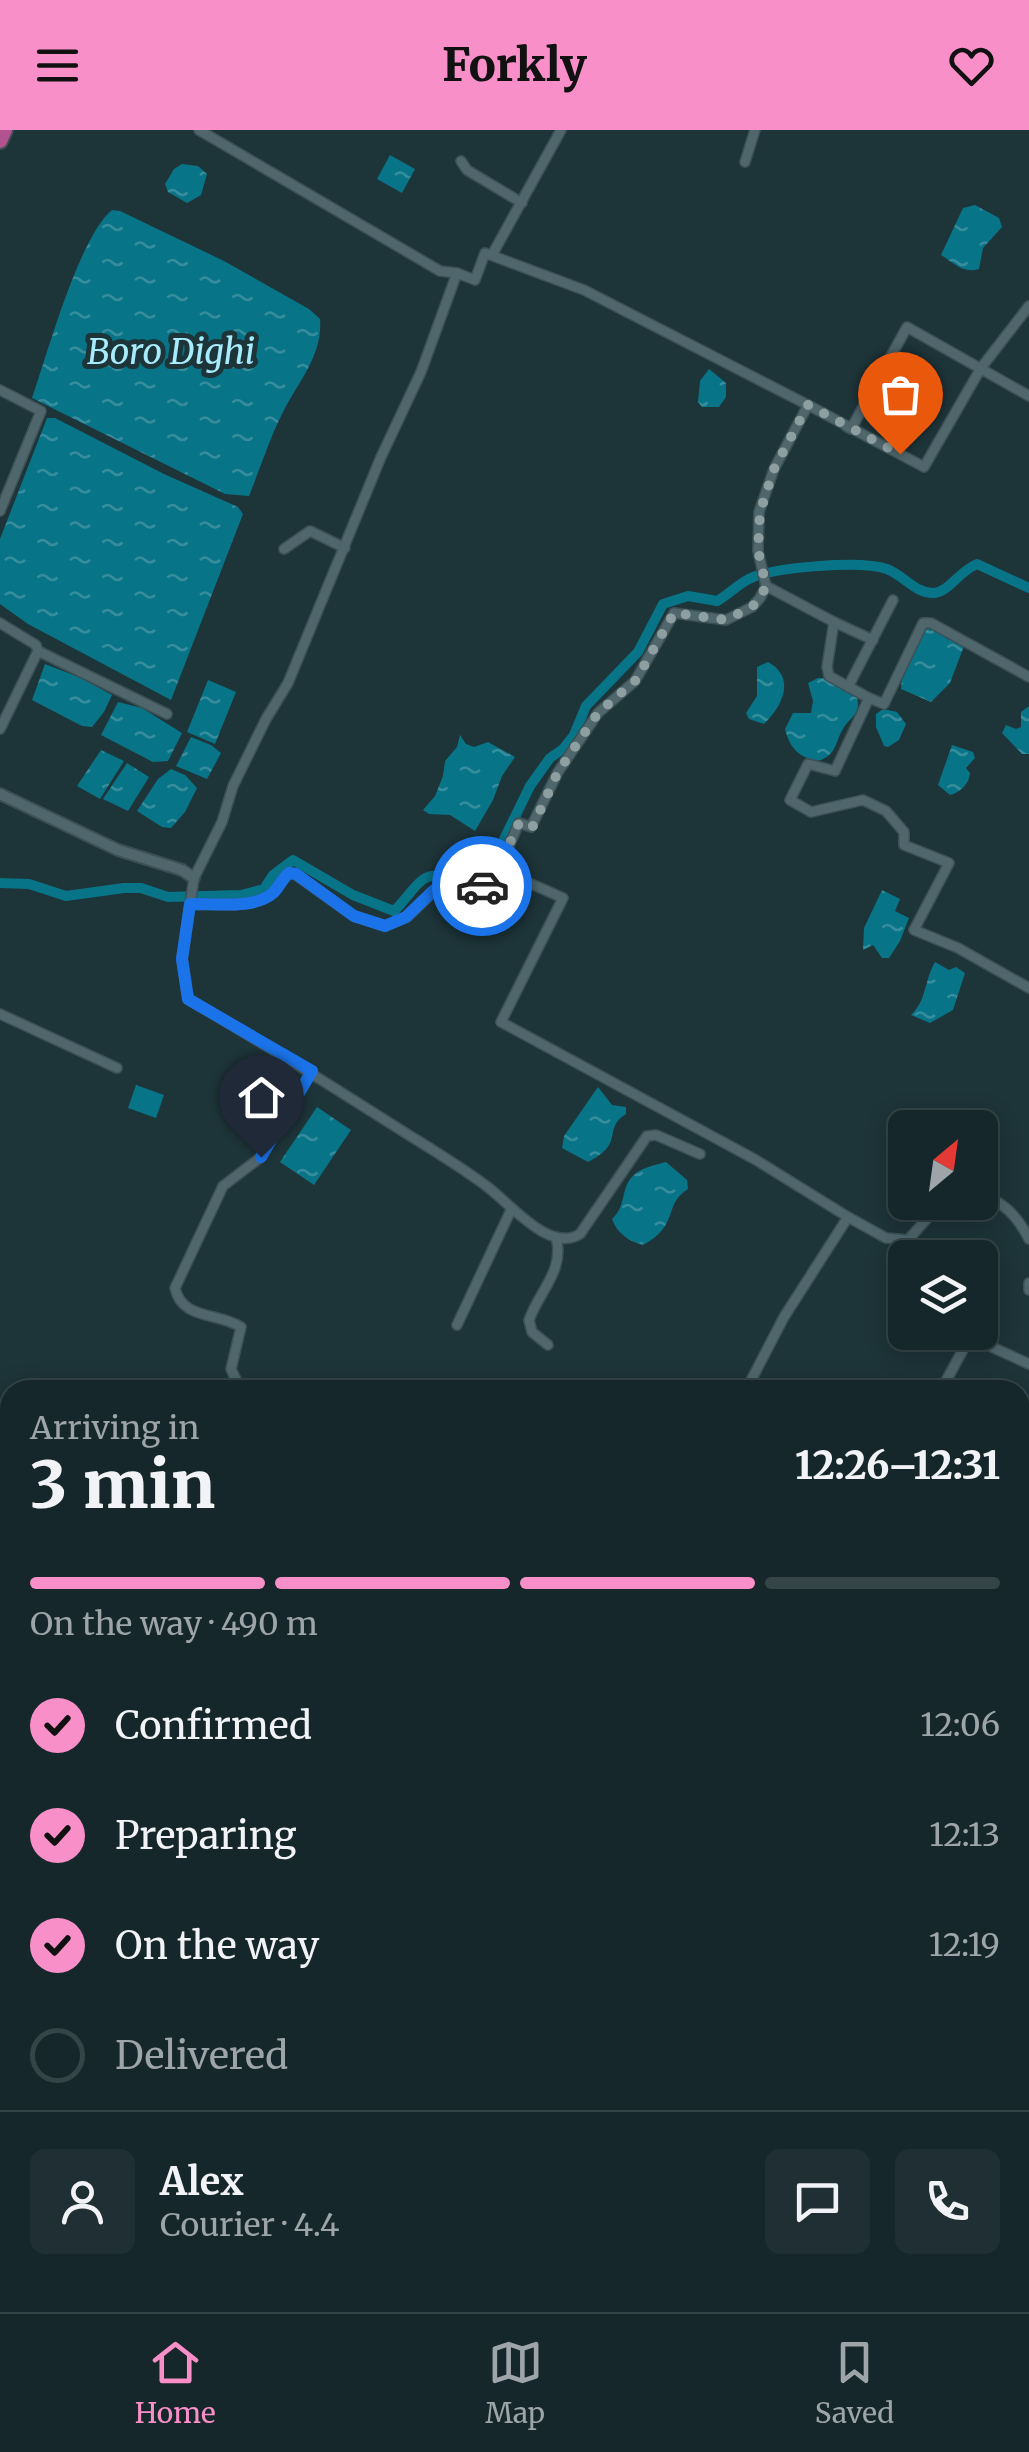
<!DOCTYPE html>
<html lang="en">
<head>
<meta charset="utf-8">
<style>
  body { margin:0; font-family:Merriweather,serif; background:#1f2f33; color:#f1f3f6; height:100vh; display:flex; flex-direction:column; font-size:38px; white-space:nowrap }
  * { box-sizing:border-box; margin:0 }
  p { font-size:32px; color:#9ea5a9 }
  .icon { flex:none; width:55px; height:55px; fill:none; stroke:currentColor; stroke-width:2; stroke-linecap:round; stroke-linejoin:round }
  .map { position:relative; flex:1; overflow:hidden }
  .panel { position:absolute; left:0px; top:1250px; width:1030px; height:932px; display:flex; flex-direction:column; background:#16272b; border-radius:30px 30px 0 0; box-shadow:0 5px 25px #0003,0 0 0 2px #354447 }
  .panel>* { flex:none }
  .needle { width:65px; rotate:29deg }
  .buttons { position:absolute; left:888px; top:980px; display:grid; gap:20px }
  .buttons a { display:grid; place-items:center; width:110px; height:110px; border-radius:15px; background:#16272b; box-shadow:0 5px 25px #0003,0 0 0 2px #354447; font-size:50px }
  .pin { position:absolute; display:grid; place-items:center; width:85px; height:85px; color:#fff; margin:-102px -42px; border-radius:50% 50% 50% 0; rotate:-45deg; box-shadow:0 0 10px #0007 }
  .pin .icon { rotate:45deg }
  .courier { position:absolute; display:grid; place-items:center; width:100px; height:100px; margin:-50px; border:8px solid #1a73e8; border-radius:50%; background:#fff; color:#222; box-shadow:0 2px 12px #0007 }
  .head em { font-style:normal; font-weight:800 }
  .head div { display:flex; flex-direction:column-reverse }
  .head { display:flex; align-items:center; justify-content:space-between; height:170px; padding:0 30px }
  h1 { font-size:65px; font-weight:800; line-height:75px }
  .bar { display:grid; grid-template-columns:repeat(4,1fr); gap:15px 10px; align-content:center; height:120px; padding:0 30px }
  .bar i { height:12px; border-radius:8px; background:#354447 }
  .bar .active { background:#f98fc9 }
  .bar p { grid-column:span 4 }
  .line { display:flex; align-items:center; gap:25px; padding:0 30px; border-top:2px solid #354447 }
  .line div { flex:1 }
  .round { display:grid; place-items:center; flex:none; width:105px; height:105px; border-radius:15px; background:#1f2f33 }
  ol { padding:0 30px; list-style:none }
  li { display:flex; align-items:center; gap:30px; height:110px }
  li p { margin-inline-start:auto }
  li .icon { padding:10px; border-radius:50%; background:#f98fc9; color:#111; stroke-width:4 }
  li:last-child { color:#9ea5a9 }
  li i { width:55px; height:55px; border:5px solid #354447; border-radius:50% }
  header { display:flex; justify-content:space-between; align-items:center; height:130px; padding:0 30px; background:#f98fc9; color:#111; font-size:45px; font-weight:800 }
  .dock { display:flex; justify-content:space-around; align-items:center; height:140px; border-top:2px solid #354447; background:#16272b; font-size:28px; color:#9ea5a9 }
  .dock a { display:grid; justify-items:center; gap:5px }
  .dock .active { color:#f98fc9 }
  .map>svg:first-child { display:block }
</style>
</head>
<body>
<header><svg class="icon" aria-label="menu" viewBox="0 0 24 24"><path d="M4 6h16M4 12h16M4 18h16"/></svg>Forkly<svg class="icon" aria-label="heart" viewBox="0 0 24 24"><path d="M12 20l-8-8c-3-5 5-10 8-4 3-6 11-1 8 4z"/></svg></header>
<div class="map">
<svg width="1029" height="2182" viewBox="0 0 1029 2182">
  <defs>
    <pattern id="water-ripples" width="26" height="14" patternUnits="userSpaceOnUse" patternTransform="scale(2.5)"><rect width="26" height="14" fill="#087487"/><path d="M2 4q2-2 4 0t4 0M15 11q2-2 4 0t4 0" fill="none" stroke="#368d9d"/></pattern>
  </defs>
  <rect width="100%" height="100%" fill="#1d3439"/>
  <g fill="url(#water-ripples)">
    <polygon points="390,25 415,39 402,63 377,49"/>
    <polygon points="182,34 198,36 207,44 201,65 187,73 168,62 165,54 174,39"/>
    <path d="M975 75 999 88 1002 97 983 118 979 139C963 144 954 133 941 125L963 78Z"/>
    <path d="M112 80 120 81 224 131 309 179 320 189C323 226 297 253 282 284 269 310 260 339 249 366L225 364 32 268C47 225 79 107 112 80Z"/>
    <polygon points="709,239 726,253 726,267 719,277 702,277 698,272 700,251"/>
    <polygon points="47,288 55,288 164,344 238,377 243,384 171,570 28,494 0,474 0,409"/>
    <path d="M928 498 964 516 950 553 931 572 901 559C902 538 914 513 928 498Z"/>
    <path d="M768 532C796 547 783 576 764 594L749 589 746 583 757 566V537Z"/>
    <polygon points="45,534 81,548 112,565 104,582 92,597 82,596 32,570"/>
    <path d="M818 548H826L857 567C861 583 852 586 844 597 834 613 838 624 818 631 798 627 790 618 785 599L793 583H811L813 571 808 553Z"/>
    <polygon points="208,550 236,562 215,614 187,602"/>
    <polygon points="118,572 142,578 182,603 168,631 153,632 101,605"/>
    <polygon points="1029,576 1029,624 1022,624 1002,603 1006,595 1016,599 1021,597 1021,582"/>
    <polygon points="883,579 897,582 906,594 899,610 888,617 884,616 876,597 876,584"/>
    <polygon points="460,605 466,614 474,617 488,612 515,627 502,646 493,670 475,701 450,685 429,684 423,680 435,666 443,646 445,631 457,617"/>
    <polygon points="191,607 211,615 221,623 207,649 176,636"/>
    <path d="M952 615 973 622 975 628 966 638 970 643C969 654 961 662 950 665L938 655Z"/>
    <polygon points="101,620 124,631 100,669 77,656"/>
    <polygon points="127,633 149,647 128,681 103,669"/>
    <polygon points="171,639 185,645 197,658 185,682 171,698 162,697 137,681 158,649"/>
    <polygon points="882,760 900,769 895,781 909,788 900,811 889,828 882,828 873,815 863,820 864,798"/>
    <path d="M935 832 949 840 956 837 965 843 953 880 930 893 911 885C927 870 924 851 935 832Z"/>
    <polygon points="136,955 164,965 156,988 128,978"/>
    <path d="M598 957 612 975 626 977V984C602 999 626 1013 588 1032L562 1018 564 1006Z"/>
    <polygon points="317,977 351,1000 314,1055 280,1032"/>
    <path d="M666 1032 687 1050 688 1059C663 1074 680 1095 643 1115 628 1111 617 1103 612 1089 627 1076 620 1057 634 1045 642 1037 656 1035 666 1032Z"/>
  </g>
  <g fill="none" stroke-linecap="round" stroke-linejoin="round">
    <path stroke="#087487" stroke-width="10" d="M0 753 29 754 66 766 124 758H141L168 767 241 765 264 759 273 745 293 730 353 765 394 781C407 770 420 743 436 746 447 748 457 752 469 753L487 744 530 656 550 628 563 619 574 605 586 576 638 522 663 474 688 466 717 471C728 465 737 455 749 449 773 437 861 430 887 439 903 445 916 464 934 463 949 462 958 442 977 434L1029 458"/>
    <g stroke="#3c5054" stroke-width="12">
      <g id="minor">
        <polyline points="199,0 440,141 457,143"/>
        <polyline points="461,31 467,40 522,73"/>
        <polyline points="745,32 755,0"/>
        <polyline points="492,125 561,0"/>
        <polyline points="0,260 41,281 0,381"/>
        <polyline points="808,275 924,337 981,238 1029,176"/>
        <polyline points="846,296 851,299 907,197 1029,266"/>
        <polyline points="284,419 310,401 345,418"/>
        <polyline points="766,456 834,492 827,537 829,546 869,568 835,641 808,634 790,670 811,682 863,670 886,681 904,702 904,715 949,733 914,800 958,818 1029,858"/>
        <polyline points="834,492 873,510"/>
        <polyline points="0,493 36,515 38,521 0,599"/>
        <polyline points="38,521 167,584"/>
        <polyline points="848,557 893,470"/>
        <polyline points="869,568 884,574 923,493 931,493 1029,547"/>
        <polyline points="498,739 563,768 501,892 756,1030 848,1087 784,1187 746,1260"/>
        <path d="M190 774C214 773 253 780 273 763 279 757 282 749 289 743L295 744 354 786 385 796 407 787 434 761C490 775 500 735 519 693L531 697 558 642 598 583 635 551 674 483 726 490 752 477 760 468 766 456 758 421 759 382 774 339 808 275 584 160 485 123 475 150 457 143 421 242 381 327 288 553 266 589 233 656 222 692 194 748 182 829 188 869C258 910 327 953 396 997 426 1016 457 1034 485 1055 508 1071 549 1124 580 1104L647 1006 656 1005 700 1024"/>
        <polyline points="0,884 117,938"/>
        <path d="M980 1066C1003 1070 1019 1089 1029 1109"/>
        <polyline points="848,1087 886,1108 908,1110 931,1084 949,1072"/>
        <polyline points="1029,1153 1029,1160"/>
        <polyline points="457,1195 512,1078"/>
        <path d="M548 1215 532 1202 529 1190C540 1160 565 1140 556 1107"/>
        <path d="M241 1260 231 1239 241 1197C217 1182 182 1190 175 1158L223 1056 261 1027 312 941"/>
        <polyline points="941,1260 970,1207 1029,1234"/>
        <polyline points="1020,1341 1029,1344"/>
        <polyline points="0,1347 10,1354"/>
        <polyline points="0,1382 10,1368"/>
        <polyline points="1020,1413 1029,1393"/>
        <polyline points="0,1585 10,1590"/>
        <polyline points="739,2172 761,2182"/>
        <polyline points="79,2182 82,2172"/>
        <polyline points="975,2182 980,2172"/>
      </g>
    </g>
    <g stroke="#3c5054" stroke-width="14">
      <polyline id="tertiary" points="0,664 118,720 182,740 194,748"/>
    </g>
    <g stroke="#3c5054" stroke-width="18">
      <polyline id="trunk" points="0,11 5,0"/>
    </g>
    <use href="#minor" stroke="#4e666c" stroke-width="9"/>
    <use href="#tertiary" stroke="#4e666c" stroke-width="10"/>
    <use href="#trunk" stroke="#b35290" stroke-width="14"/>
  </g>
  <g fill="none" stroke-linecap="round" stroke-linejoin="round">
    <polyline stroke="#8e9fa2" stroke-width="10" stroke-dasharray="0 18" points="482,756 498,739 519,693 532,698 558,642 598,583 636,550 674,483 726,490 752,477 760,468 766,456 758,420 760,382 774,339 808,275 900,324"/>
    <path stroke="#1a73e8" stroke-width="12" d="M261 1027 312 941 188 869 182 829 190 774C214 773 253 780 273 763 279 757 282 749 289 743L296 744 354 786 385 796 406 787 434 760C451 765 467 767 482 756"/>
  </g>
  <g text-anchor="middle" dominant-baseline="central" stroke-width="10" stroke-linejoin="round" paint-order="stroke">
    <g font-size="35" font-style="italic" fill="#a7ecfc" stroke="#1d3439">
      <text x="171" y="222">Boro Dighi</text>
    </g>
  </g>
</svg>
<div class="buttons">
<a><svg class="needle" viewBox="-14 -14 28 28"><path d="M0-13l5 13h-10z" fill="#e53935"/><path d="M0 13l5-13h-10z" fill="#9ea5a9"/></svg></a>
<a><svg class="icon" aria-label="layers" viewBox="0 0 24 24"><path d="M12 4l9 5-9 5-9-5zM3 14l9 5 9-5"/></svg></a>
</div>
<div class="pin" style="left:900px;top:324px;background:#ea580c"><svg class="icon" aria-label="bag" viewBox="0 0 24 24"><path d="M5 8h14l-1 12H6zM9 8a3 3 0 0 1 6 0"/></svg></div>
<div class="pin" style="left:261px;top:1027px;background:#1f2937"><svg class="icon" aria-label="home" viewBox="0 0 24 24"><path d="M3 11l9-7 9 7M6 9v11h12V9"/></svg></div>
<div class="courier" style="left:482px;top:756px"><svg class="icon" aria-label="car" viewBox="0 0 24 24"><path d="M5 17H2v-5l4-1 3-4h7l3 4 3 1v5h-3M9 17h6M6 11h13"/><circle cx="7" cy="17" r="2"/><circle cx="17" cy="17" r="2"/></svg></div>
<section class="panel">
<div class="head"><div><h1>3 min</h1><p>Arriving in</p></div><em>12:26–12:31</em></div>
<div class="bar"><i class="active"></i><i class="active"></i><i class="active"></i><i></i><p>On the way · 490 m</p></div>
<ol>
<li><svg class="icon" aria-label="check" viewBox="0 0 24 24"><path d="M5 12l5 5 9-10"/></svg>Confirmed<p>12:06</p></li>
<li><svg class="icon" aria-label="check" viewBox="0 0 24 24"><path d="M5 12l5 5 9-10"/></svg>Preparing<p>12:13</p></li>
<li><svg class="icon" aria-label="check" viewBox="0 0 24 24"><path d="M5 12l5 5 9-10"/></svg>On the way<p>12:19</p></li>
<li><i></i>Delivered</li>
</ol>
<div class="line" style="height:180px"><a class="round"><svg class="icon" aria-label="person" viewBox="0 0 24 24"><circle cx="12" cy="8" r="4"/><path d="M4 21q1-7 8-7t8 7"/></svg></a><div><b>Alex</b><p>Courier · 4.4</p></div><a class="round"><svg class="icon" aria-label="chat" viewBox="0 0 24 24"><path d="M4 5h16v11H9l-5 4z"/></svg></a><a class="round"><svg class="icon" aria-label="phone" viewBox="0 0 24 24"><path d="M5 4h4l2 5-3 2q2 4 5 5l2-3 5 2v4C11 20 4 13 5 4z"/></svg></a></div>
</section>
</div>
<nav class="dock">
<a class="active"><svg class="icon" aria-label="home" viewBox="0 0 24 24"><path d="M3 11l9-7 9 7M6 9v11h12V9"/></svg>Home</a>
<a><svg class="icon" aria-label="map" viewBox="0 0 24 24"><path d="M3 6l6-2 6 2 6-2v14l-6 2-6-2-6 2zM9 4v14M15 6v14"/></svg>Map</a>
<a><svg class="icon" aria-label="saved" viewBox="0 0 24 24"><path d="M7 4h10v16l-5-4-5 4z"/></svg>Saved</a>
</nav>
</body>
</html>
